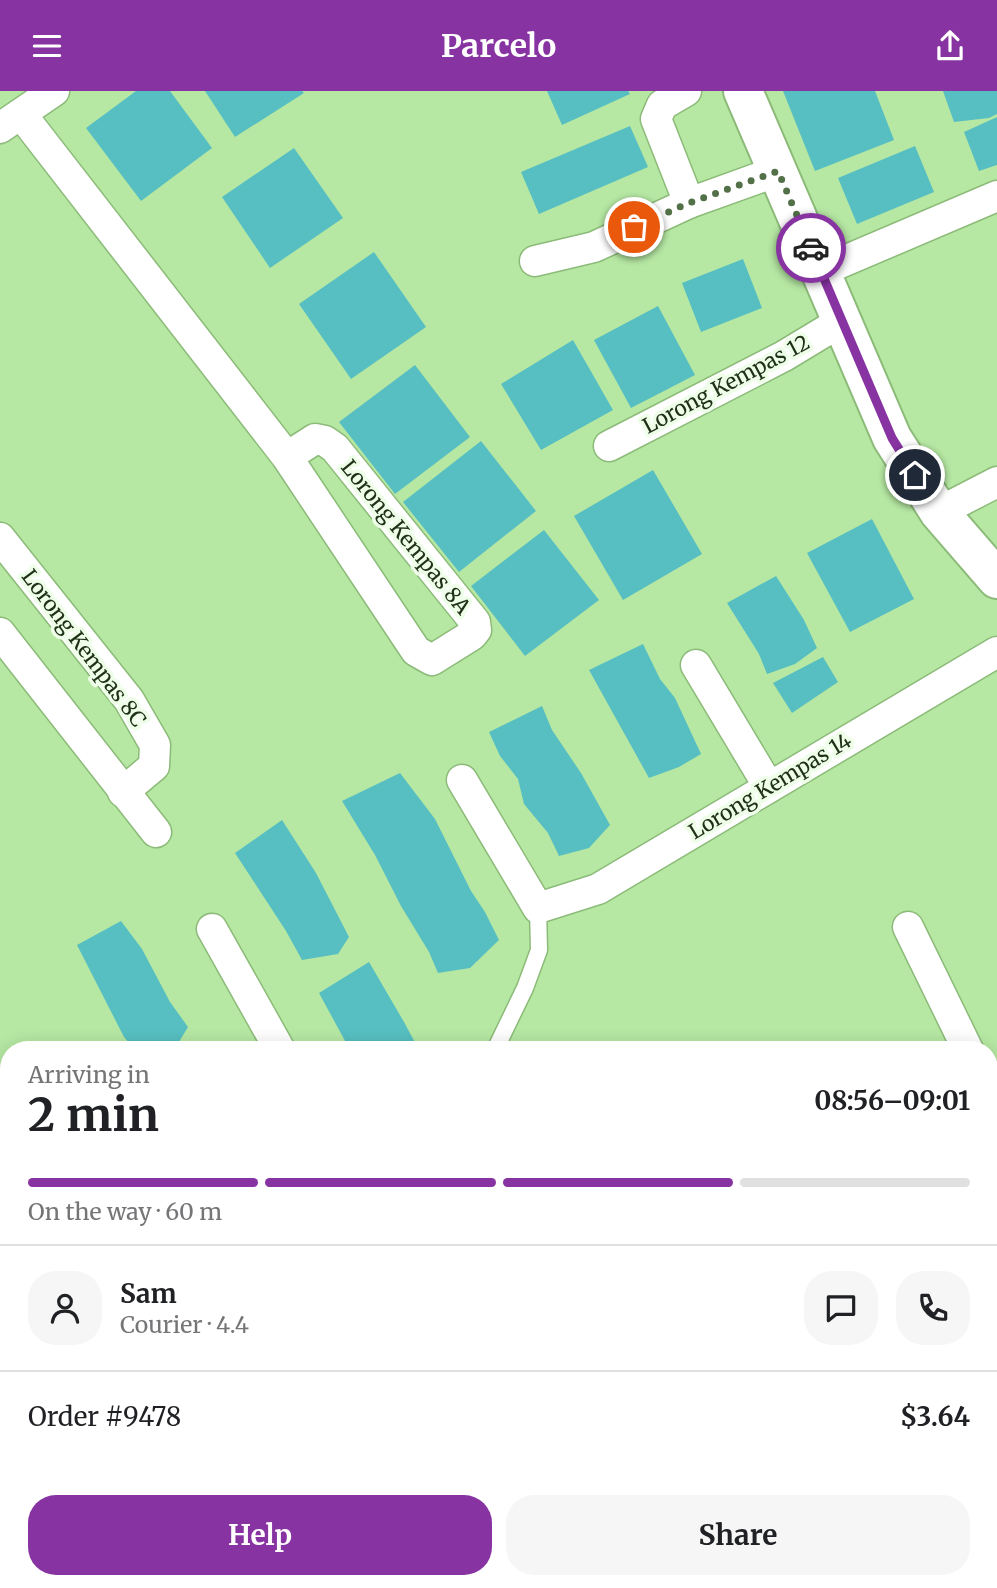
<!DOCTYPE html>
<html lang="en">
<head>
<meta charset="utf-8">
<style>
  body { margin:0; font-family:Merriweather,serif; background:#f6f6f6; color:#202124; height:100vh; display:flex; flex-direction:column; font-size:26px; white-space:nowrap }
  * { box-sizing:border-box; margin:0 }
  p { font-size:23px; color:#757577 }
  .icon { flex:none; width:38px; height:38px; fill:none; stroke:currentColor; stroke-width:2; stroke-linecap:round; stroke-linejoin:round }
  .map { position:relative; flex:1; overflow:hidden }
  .sheet { position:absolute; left:0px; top:950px; width:998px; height:548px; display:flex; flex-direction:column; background:#fff; border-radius:28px 28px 0 0; box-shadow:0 4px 18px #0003 }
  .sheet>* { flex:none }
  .pin { position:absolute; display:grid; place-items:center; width:60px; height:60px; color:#fff; margin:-30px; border:4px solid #fff; border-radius:50%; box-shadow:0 2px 7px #0007 }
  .courier { position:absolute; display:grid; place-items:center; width:70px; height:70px; margin:-35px; border:5px solid #8733a1; border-radius:50%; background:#fff; color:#222; box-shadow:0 2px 9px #0007 }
  .summary em { font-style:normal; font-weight:700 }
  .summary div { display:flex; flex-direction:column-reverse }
  .summary { display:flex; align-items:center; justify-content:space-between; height:119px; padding:0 28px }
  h1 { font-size:46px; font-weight:700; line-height:52px }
  .bar { display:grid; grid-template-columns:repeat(4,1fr); gap:10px 7px; align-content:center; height:84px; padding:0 28px }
  .bar i { height:9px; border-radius:5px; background:#e0e0e0 }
  .bar .on { background:#8733a1 }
  .bar p { grid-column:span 4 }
  .line { display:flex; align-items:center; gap:18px; padding:0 28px; border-top:2px solid #e0e0e0 }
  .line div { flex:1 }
  .round { display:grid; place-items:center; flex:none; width:74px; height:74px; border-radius:28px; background:#f6f6f6 }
  .primary-button { display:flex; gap:14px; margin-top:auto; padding:14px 28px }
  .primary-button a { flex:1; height:80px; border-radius:28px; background:#8733a1; color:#fff; font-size:28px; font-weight:700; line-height:80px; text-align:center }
  .primary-button a+a { background:#f6f6f6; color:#202124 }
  header { display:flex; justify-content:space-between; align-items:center; height:91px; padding:0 28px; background:#8733a1; color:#fff; font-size:32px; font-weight:700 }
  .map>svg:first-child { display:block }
</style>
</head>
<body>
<header><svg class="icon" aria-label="menu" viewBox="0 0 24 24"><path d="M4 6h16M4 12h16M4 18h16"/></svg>Parcelo<svg class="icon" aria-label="share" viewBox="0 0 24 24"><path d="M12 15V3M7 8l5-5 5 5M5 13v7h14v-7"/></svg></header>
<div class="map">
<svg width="997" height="1497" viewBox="0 0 997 1497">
  <rect width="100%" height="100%" fill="#b6e8a3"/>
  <g fill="#57bfc2">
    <polygon points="136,0 170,0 212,57 141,110 86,37"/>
    <polygon points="205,0 302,0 304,2 235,46"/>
    <polygon points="547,0 628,0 630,3 562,34"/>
    <polygon points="783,0 875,0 894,49 815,80"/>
    <polygon points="943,0 997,0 997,23 989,27 954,31"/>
    <polygon points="997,26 997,74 979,80 964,41"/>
    <polygon points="630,35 648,76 539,123 521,81"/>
    <polygon points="915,55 934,101 857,133 838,87"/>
    <polygon points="294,57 343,127 270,177 222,106"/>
    <polygon points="374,161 426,236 351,288 299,213"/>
    <polygon points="743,168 762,217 701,241 682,192"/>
    <polygon points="658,215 695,284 631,317 594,249"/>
    <polygon points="573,249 613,319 541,359 501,293"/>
    <polygon points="415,274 470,346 395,403 339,331"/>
    <polygon points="481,350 536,420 459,481 403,411"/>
    <polygon points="653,379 702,463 623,509 574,425"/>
    <polygon points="872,428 914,508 850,541 807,462"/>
    <polygon points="544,439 599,509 525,565 471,495"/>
    <polygon points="776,485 804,529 817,557 795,573 767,583 759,563 727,512"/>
    <polygon points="643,553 660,588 675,607 701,663 679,676 649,687 589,579"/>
    <polygon points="823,566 838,591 792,622 773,592"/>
    <polygon points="542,615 552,639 581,682 610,734 589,757 559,765 548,742 524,713 518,688 500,665 489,641"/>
    <polygon points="400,682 435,728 471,800 485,821 499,849 470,877 438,882 429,861 401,815 375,764 342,710"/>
    <polygon points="282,729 316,782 349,846 338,863 302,869 286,840 235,762"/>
    <polygon points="121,830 142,858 170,911 188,936 174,959 135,959 124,946 77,854"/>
    <polygon points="369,871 404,931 419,959 350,959 319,902"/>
    <polygon points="989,1426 997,1435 997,1497 975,1497 966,1489 989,1489"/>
    <polygon points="701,1489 851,1489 850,1497 725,1497 700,1494"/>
  </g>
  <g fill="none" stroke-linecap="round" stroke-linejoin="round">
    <g stroke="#8cbb79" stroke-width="19">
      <polyline id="lane" points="497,955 525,897 539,859 538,817"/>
    </g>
    <g stroke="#8cbb79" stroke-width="33">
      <g id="street">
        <polyline points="21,23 287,366 416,560 432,569 472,544 476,539 475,531 335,357 325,350 315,348 287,366"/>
        <polyline points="0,37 54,0"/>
        <polyline points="689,112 778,80"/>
        <polyline points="535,170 594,156 689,112 656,28 662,14 686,0"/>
        <polyline points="821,180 997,105"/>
        <polyline points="609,355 784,265 842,230"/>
        <polyline points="939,421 997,391"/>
        <polyline points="0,447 129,609 155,654 154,675 123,701"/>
        <polyline points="0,542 156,741"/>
        <polyline points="696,574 769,696"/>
        <polyline points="462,689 538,817 598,798 997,561"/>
        <polyline points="908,836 968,959"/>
        <polyline points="212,838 280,959"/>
        <polyline points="989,1001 997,1018"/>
        <polyline points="0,1159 9,1172"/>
        <polyline points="989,1227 997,1212"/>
        <polyline points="989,1342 997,1350"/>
        <polyline points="176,1497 181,1489"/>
        <polyline points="590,1497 591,1489"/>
      </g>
    </g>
    <g stroke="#8cbb79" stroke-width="42">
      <polyline id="secondary" points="743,0 892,347 939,421 997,488"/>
    </g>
    <use href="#lane" stroke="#fff" stroke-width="16"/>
    <use href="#street" stroke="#fff" stroke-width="30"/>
    <use href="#secondary" stroke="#fff" stroke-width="38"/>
  </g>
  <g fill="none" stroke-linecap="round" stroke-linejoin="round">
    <polyline stroke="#537148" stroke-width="7" stroke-dasharray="0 12.6" points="634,136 689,112 778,80 811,157"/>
    <polyline stroke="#8733a1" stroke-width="9" points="811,157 892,347 915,384"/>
  </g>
  <g text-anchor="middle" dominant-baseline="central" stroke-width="7" stroke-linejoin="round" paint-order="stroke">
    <g font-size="21" fill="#1e3117" stroke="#eefee9">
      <text transform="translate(726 293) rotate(-28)">Lorong Kempas 12</text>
      <text transform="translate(406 446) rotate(51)">Lorong Kempas 8A</text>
      <text transform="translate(84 557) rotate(53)">Lorong Kempas 8C</text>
      <text transform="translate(770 695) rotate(-31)">Lorong Kempas 14</text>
    </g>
  </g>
</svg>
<div class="pin" style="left:634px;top:136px;background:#ea580c"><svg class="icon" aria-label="bag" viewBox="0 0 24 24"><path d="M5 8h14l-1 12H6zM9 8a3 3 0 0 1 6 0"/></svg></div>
<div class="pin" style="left:915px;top:384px;background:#1f2937"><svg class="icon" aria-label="home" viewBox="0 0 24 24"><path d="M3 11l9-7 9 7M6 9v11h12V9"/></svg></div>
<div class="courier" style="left:811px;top:157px"><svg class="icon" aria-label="car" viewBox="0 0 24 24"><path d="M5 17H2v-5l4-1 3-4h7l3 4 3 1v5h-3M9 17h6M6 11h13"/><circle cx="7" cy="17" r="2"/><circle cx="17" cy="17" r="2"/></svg></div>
<section class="sheet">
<div class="summary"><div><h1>2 min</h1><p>Arriving in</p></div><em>08:56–09:01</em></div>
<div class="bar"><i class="on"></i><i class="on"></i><i class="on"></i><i></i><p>On the way · 60 m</p></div>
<div class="line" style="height:126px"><a class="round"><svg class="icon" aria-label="person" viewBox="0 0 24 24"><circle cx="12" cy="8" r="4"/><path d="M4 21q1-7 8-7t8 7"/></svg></a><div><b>Sam</b><p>Courier · 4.4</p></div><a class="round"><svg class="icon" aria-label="chat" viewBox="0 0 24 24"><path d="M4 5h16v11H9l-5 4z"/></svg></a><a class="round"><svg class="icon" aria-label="phone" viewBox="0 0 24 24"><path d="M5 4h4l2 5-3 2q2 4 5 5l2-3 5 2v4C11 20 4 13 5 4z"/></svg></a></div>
<div class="line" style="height:91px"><div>Order #9478</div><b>$3.64</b></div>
<div class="primary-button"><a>Help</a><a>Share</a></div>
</section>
</div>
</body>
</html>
